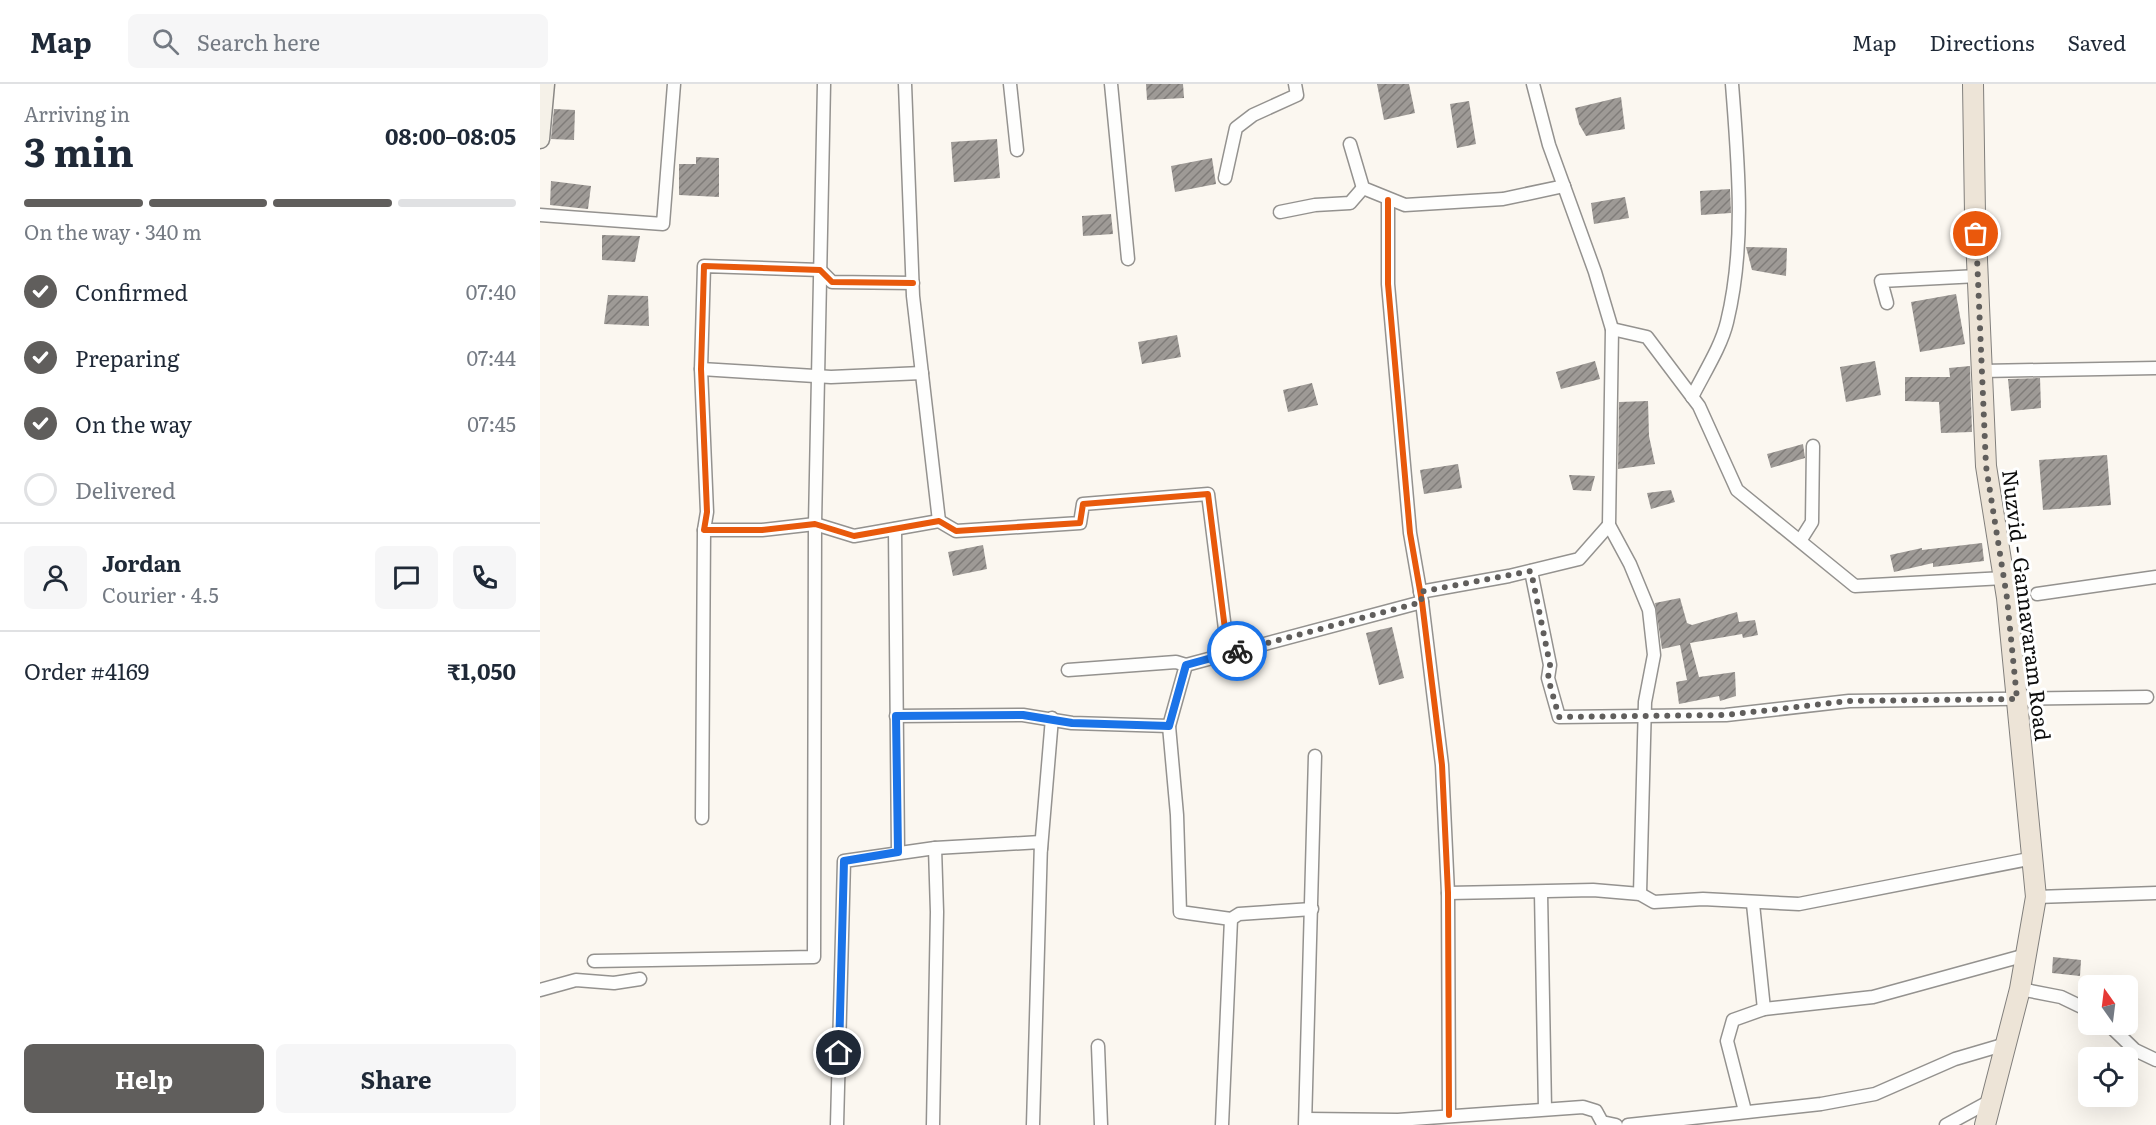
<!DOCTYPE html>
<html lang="en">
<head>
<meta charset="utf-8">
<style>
  body { margin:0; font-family:Literata,serif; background:#f6f6f7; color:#1f2937; height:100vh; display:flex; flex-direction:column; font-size:22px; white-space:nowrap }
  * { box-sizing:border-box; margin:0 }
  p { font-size:20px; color:#747a83 }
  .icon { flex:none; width:33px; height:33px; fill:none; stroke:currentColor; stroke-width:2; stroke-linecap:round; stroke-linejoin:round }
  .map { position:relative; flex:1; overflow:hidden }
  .details { display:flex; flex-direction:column; background:#fff; width:540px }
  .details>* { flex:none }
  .needle { width:39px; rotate:346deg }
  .buttons { position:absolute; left:1538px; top:891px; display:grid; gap:12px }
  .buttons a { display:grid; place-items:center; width:60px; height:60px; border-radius:9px; background:#fff; box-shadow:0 6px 24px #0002; font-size:30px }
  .pin { position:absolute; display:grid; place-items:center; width:51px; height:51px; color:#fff; margin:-26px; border:3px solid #fff; border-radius:50%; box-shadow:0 2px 6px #0007 }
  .courier { position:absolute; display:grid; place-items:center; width:60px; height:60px; margin:-30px; border:4px solid #1a73e8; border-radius:50%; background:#fff; color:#222; box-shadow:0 2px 8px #0007 }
  .headline em { font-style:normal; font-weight:700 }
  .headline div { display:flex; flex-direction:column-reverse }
  .headline { display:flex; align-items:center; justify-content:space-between; height:102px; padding:0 24px }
  h1 { font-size:39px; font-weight:700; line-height:45px }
  .bar { display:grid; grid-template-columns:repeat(4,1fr); gap:9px 6px; align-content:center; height:72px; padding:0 24px }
  .bar i { height:8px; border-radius:4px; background:#e0e1e3 }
  .bar .active { background:#605e5c }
  .bar p { grid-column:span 4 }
  .line { display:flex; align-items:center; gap:15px; padding:0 24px; border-top:2px solid #e0e1e3 }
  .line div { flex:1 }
  .round { display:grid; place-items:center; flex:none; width:63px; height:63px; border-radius:9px; background:#f6f6f7 }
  ol { padding:0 24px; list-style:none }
  li { display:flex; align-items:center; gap:18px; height:66px }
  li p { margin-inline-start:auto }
  li .icon { padding:6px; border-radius:50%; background:#605e5c; color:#fff; stroke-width:4 }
  li:last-child { color:#747a83 }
  li i { width:33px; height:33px; border:3px solid #e0e1e3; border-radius:50% }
  .button { display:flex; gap:12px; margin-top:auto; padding:12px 24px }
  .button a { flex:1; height:69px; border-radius:9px; background:#605e5c; color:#fff; font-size:24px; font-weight:700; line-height:69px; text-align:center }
  .button a+a { background:#f6f6f7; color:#1f2937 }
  header { display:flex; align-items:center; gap:36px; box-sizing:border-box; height:84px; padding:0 30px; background:#fff; border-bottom:2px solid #e0e1e3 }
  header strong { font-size:28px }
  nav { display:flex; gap:33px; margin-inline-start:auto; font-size:21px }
  .search { width:420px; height:54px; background:#f6f6f7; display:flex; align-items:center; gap:15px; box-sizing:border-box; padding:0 21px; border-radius:9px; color:#747a83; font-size:22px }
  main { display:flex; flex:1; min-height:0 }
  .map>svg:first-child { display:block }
</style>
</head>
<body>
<header>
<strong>Map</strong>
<div class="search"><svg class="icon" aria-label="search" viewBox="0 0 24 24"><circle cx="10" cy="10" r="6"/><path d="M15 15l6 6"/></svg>Search here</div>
<nav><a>Map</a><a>Directions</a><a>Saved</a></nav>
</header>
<main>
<section class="details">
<div class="headline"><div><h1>3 min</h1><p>Arriving in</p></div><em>08:00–08:05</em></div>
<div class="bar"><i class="active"></i><i class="active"></i><i class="active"></i><i></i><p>On the way · 340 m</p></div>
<ol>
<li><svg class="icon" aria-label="check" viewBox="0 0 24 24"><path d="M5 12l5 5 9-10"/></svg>Confirmed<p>07:40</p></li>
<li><svg class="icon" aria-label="check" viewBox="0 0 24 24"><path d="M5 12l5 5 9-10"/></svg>Preparing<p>07:44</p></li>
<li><svg class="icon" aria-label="check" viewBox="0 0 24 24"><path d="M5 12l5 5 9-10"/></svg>On the way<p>07:45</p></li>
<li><i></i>Delivered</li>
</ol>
<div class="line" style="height:108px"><a class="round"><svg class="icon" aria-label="person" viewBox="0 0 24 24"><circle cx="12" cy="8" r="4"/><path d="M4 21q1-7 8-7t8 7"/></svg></a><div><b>Jordan</b><p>Courier · 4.5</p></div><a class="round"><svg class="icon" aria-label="chat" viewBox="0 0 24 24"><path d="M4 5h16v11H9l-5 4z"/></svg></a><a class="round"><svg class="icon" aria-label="phone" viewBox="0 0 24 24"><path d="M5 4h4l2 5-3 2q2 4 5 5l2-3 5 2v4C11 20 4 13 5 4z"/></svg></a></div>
<div class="line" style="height:78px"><div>Order #4169</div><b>₹1,050</b></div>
<div class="button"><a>Help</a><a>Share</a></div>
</section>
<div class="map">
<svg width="1616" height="1041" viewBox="0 0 1616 1041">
  <defs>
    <pattern id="building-hatch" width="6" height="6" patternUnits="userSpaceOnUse" patternTransform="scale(1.5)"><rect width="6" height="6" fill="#9e9a96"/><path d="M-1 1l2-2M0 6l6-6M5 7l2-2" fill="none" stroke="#7f7c79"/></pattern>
  </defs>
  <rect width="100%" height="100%" fill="#fbf7f0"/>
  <g fill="url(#building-hatch)">
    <polygon points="606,0 643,0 644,14 607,16"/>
    <polygon points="837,0 869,0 875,29 844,36"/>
    <polygon points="1081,13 1085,45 1046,52 1039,40 1035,24"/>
    <polygon points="929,17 936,60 917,64 910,20"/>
    <polygon points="14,25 35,26 34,56 11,55"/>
    <polygon points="457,55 460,94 414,98 411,58"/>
    <polygon points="156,73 179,74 179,113 139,111 139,80 156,80"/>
    <polygon points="672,74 676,100 635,108 631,82"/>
    <polygon points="11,97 51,102 48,125 10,121"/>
    <polygon points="1190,105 1191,129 1161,131 1160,107"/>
    <polygon points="1085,113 1089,134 1054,140 1051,119"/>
    <polygon points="571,130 573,150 543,152 542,132"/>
    <polygon points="62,151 100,152 95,178 62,176"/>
    <polygon points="1206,163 1247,164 1246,192 1212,186"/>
    <polygon points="1416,210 1425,260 1380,268 1371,218"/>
    <polygon points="68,211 108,212 109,242 64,240"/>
    <polygon points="637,251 641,273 602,280 598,258"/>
    <polygon points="1055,277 1060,295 1021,305 1016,288"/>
    <polygon points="1335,277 1341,311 1306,318 1300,283"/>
    <polygon points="1430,282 1432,348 1401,349 1399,318 1365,317 1365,293 1410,293 1409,284"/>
    <polygon points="1500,294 1501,324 1471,327 1468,295"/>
    <polygon points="772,299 778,321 748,328 743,306"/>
    <polygon points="1108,317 1109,352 1115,380 1078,385 1079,318"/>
    <polygon points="1263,360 1265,374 1231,384 1227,370"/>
    <polygon points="1567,371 1571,421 1503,426 1499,376"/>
    <polygon points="918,380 922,404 884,410 880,386"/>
    <polygon points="1029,391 1055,392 1051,407 1033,406"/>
    <polygon points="1131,406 1135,418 1111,425 1107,409"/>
    <polygon points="1442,459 1444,477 1393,483 1393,479 1354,488 1350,471 1382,464 1382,466"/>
    <polygon points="443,461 447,485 413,492 408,468"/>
    <polygon points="1140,514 1147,539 1152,541 1197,528 1199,538 1215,536 1218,551 1203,554 1202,550 1150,559 1159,593 1195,588 1196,612 1180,617 1179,612 1139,620 1136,598 1147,596 1140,561 1122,565 1115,519"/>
    <polygon points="852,543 864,594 839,601 826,549"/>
    <polygon points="1513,873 1541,876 1540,892 1512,889"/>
  </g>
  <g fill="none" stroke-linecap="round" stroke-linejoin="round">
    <g stroke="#94928f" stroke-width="15">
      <g id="street">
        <polyline points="365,0 373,212 399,437"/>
        <polyline points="470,0 477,66"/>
        <polyline points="571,0 588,175"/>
        <polyline points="993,0 1009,61 1055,188 1072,245 1069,441 1090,480 1109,526 1114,571 1105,618 1100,810"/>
        <polyline points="810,60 823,104 865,121 963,115 1024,102"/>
        <polyline points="685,94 696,44 713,31 757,11 755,0"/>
        <polyline points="848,116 848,200 870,449 882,518 902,681 908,809 909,1031"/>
        <polyline points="740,128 775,121 810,119 823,104"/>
        <polyline points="0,131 123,140 134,0"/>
        <polyline points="373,199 292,198 280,186 164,182 161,285 167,428 164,446 222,446 275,440 314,452 399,437 416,447 540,439 543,420 668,410 688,569"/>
        <polyline points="1347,219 1341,197 1438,192"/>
        <polyline points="1072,245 1107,253 1159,322 1197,406 1315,502 1464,494"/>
        <polyline points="161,285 291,293 382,289"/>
        <polyline points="1442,287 1616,284"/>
        <path d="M1152 313C1164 289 1181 263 1187 238 1206 160 1198 78 1192 0"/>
        <polyline points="355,445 358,768"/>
        <polyline points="1260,457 1272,438 1273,362"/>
        <polyline points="991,487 1010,581 1008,594 1019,633 1186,631 1309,617 1607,613"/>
        <polyline points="880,508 969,492 1039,475 1069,441"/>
        <polyline points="1497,510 1616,493"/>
        <polyline points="646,581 629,642 637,731 640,828 691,835 699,830 772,825"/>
        <polyline points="528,586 636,578 646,581 882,518"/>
        <polyline points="356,632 483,631 532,639 629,642"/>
        <polyline points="162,734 164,446"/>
        <polyline points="501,765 512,634"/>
        <polyline points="908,809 1053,806 1100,810 1114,818 1163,815 1259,820 1494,774"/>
        <polyline points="1001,809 1005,1025"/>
        <polyline points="1496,813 1616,809"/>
        <polyline points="1213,820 1224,925"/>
        <polyline points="54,877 274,873 275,440 284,0"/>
        <polyline points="1480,905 1521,913 1548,926"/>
        <polyline points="0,906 36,896 74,899 100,895"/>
        <polyline points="1568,940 1595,966 1616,976"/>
        <polyline points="558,962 561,1041"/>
        <polyline points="1205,1027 1187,957 1193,936 1224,925 1333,913 1486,871"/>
        <polyline points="766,1035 858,1036 1043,1023 1056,1027 1062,1038 1076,1041"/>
        <polyline points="297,1041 304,777 395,764 501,758 493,1041"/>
        <polyline points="393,1041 397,828 395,764"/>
        <polyline points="682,1041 691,835"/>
        <polyline points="765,1041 775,672"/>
        <polyline points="1088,1041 1281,1020 1335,1010 1415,975 1466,960"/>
        <polyline points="1406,1041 1452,1016"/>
      </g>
    </g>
    <g stroke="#8a8885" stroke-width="21">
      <polyline id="secondary" points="0,55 5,0"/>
    </g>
    <g stroke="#817f7c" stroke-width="22">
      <polyline id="primary" points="1433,0 1435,130 1446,382 1467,514 1496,813 1480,905 1445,1041"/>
    </g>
    <use href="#street" stroke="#fefefd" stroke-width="12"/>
    <use href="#secondary" stroke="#f5f1e8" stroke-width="18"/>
    <use href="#primary" stroke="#ede4d7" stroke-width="20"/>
    <g stroke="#fff" stroke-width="10">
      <g id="cycleway">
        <polyline points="848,116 848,200 870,449 882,518 902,681 908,809 909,1031"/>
        <polyline points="373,199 292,198 280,186 164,182 161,285 167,428 164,446 222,446 275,440 314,452 399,437 416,447 540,439 543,420 668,410 688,569"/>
      </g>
    </g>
    <use href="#cycleway" stroke="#e8590c" stroke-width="6"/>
  </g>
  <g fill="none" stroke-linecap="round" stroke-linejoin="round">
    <polyline stroke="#605e5c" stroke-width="6" stroke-dasharray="0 10.8" points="697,567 882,518 880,508 991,487 1010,581 1008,594 1019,633 1186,631 1309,617 1477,615 1467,514 1446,382 1436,150"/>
    <polyline stroke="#1a73e8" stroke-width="8" points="299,969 304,777 358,768 356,632 483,631 532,639 629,642 646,581 697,567"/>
  </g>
  <g text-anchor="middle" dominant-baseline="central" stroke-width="6" stroke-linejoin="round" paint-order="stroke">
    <g font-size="21" fill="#0c0c0c" stroke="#fff">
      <text transform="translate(1488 521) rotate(83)">Nuzvid - Gannavaram Road</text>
    </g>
  </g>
</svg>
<div class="buttons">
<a><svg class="needle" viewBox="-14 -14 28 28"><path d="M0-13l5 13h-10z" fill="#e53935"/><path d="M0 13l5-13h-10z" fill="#747a83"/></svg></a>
<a><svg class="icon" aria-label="locate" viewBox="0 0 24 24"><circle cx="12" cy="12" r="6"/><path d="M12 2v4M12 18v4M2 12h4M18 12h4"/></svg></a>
</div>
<div class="pin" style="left:1436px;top:150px;background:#ea580c"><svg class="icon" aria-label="bag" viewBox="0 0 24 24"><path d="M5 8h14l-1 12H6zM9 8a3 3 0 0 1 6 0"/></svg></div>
<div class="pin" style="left:299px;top:969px;background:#1f2937"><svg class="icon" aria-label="home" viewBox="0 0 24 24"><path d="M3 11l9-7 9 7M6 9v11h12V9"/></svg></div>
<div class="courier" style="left:697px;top:567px"><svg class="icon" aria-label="bike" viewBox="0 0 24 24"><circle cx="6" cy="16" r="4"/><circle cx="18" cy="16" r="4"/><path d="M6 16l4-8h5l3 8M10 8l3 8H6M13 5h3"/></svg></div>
</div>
</main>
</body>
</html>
